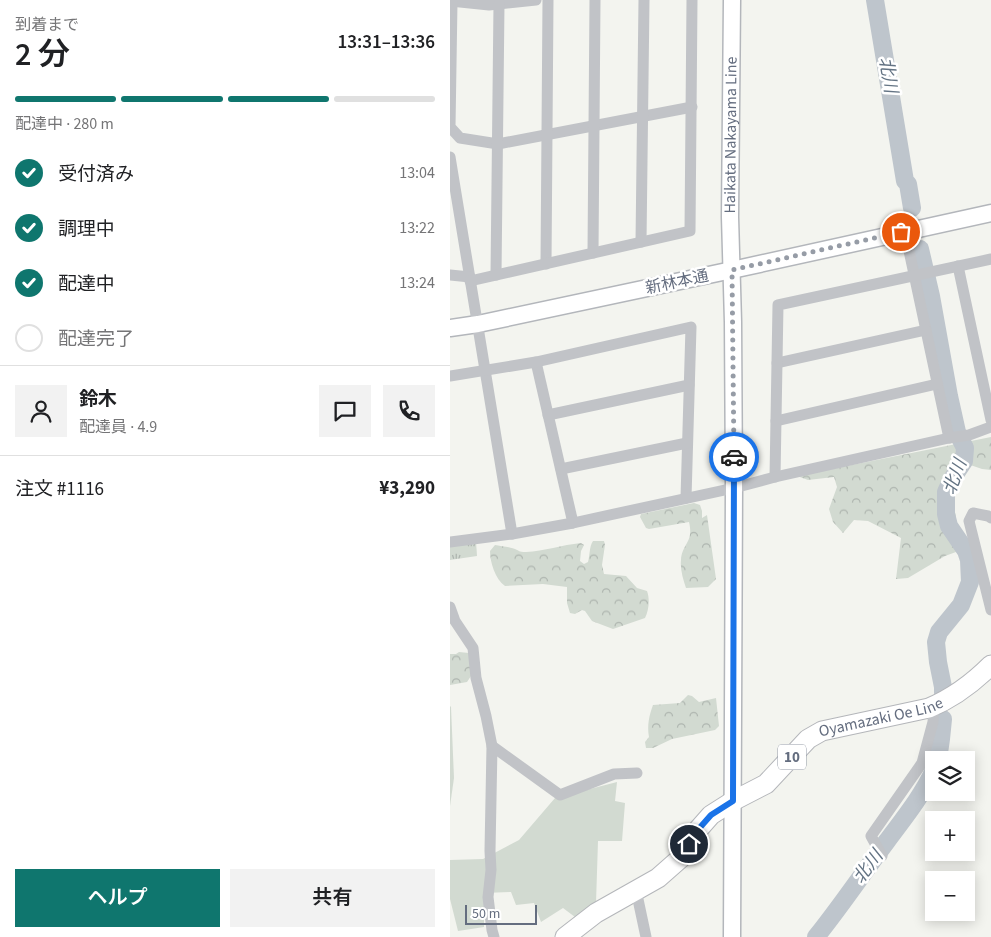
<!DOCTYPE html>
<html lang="ja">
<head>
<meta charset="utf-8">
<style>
  body { margin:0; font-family:"Source Sans 3","Noto Sans JP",sans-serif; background:#f2f2f2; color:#202124; height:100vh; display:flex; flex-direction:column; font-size:19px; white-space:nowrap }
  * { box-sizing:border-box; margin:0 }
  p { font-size:16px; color:#757577 }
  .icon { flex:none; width:28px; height:28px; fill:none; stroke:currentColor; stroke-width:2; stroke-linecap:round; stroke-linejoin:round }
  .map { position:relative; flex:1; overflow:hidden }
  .side { display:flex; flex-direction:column; background:#fff; width:450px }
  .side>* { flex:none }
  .tools { position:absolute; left:475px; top:751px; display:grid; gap:10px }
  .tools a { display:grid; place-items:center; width:50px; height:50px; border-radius:0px; background:#fff; box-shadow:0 2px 12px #0003; font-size:25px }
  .scale { position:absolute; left:15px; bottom:12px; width:72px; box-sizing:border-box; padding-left:5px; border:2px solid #646d7f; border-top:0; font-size:14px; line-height:18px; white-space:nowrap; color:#646d7f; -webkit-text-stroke:4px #fff; paint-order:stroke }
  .pin { position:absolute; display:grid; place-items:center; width:42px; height:42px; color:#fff; margin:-21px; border:2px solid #fff; border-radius:50%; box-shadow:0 1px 5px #0007 }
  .courier { position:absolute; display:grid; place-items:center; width:50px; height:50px; margin:-25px; border:4px solid #1a73e8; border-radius:50%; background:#fff; color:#222; box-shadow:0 1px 6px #0007 }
  .headline em { font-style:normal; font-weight:600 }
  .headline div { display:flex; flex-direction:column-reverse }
  .headline { display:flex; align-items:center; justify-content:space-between; height:85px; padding:0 15px }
  h1 { font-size:32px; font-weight:600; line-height:38px }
  .bar { display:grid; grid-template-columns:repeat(4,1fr); gap:8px 5px; align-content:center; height:60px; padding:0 15px }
  .bar i { height:6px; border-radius:4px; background:#e0e0e0 }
  .bar .on { background:#0f766e }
  .bar p { grid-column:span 4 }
  .line { display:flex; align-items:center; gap:12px; padding:0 15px; border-top:1px solid #e0e0e0 }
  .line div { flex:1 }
  .round { display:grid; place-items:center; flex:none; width:52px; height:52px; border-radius:0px; background:#f2f2f2 }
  ol { padding:0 15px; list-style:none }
  li { display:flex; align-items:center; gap:15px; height:55px }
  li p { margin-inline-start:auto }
  li .icon { padding:5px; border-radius:50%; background:#0f766e; color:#fff; stroke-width:4 }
  li:last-child { color:#757577 }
  li i { width:28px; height:28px; border:2px solid #e0e0e0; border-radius:50% }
  .cta { display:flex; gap:10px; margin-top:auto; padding:10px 15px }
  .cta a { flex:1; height:58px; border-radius:0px; background:#0f766e; color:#fff; font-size:20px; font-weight:600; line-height:58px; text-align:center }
  .cta a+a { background:#f2f2f2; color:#202124 }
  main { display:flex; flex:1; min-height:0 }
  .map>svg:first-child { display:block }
</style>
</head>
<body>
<main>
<section class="side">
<div class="headline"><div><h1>2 分</h1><p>到着まで</p></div><em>13:31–13:36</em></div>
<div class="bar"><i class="on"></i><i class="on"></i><i class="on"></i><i></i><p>配達中 · 280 m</p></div>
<ol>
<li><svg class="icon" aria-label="check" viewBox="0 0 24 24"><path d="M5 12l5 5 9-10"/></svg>受付済み<p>13:04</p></li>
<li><svg class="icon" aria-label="check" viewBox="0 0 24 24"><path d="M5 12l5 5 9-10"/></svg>調理中<p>13:22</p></li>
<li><svg class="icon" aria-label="check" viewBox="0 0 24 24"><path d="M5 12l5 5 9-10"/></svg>配達中<p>13:24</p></li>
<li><i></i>配達完了</li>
</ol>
<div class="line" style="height:90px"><a class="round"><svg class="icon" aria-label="person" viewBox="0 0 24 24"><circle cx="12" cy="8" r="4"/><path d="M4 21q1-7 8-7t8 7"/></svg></a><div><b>鈴木</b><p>配達員 · 4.9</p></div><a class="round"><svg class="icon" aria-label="chat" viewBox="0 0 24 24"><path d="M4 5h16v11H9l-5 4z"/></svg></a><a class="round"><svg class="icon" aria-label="phone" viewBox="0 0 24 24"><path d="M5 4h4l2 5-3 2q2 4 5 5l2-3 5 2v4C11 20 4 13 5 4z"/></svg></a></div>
<div class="line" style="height:65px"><div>注文 #1116</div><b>¥3,290</b></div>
<div class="cta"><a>ヘルプ</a><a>共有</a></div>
</section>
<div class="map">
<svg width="541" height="937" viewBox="0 0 541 937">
  <defs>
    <pattern id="forest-crowns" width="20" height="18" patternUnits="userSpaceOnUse" patternTransform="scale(1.25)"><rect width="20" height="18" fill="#d2dad1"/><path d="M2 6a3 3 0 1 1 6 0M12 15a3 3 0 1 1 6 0" fill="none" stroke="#aeb5af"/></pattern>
    <pattern id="park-tufts" width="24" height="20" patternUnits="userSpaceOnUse" patternTransform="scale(1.25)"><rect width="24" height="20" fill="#d2dad1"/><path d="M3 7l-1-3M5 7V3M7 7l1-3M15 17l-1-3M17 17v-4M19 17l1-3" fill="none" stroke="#aeb5af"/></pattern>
  </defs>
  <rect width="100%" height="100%" fill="#f3f4ef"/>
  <g fill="#d2dad1">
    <polygon points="0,706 1,707 4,778 0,806"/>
    <polygon points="167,782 165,801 175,803 172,841 148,841 146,903 125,917 113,908 91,922 84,903 66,905 61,892 34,893 34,927 8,931 0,899 0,860 33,859 69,840 105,798"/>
  </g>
  <g fill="url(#forest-crowns)">
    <polygon points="541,437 541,470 532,469 503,459 495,475 506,516 506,552 495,556 458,578 446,579 451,538 418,521 404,520 393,533 383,522 379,509 387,487 384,477 358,480 347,476"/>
    <path d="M244 503 250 505 252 511V518L257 515 266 579 258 587 236 588C233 579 230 569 231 560 232 543 244 543 239 522L199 529 196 528 190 517 191 514Z"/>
    <path d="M143 541H154L155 545 152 565 154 574 176 576 187 588 197 591C200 599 199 610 195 618L163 629 142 621 135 611 132 610 125 614 120 613 117 603V587L93 584 55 586C45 579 40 562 40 551L45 545C50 546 60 547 65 549 70 551 68 552 76 552 94 551 112 545 131 543L134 545 131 551 130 561 134 564 138 562C140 555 139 547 143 541Z"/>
    <polygon points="9,652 19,653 23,673 17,682 0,685 0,654 6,654"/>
    <path d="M238 695 242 696 249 702 266 698 269 726 265 730 222 739 203 748H196L195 742 199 737C197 725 199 716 203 705L230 703Z"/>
  </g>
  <polygon fill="url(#park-tufts)" points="26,541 27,556 0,560 0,544"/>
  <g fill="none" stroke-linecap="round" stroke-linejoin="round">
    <g stroke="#bec5cc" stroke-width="18">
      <polyline points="425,0 455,181 458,184 462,208"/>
      <polyline points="470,249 481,296 499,396 507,432 515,448 514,461 502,479 496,492 496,514 499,526 516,551 519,560 520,582 511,605 489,632 486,642 488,662 493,687 493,693"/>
      <polyline points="488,760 491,739 493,719"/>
      <path d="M366 937C391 906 413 873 437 841 454 818 472 796 484 770"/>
    </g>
    <g stroke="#b3b6bb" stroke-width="19">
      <g id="secondary">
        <polyline points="0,328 28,324 282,270 541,213"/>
        <path id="s1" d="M282 937 284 488 283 322 280 217 282 0"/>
      </g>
    </g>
    <g stroke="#b4b6ba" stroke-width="21">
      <g id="primary">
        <path id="s2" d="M115 937 146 913 208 878 233 856 246 832 261 815 283 801 316 784 358 739 372 731 479 708C503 698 523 683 541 665"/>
      </g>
    </g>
    <g stroke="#c1c3c7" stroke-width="11">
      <polyline points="0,1 39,5 86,0"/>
      <polyline points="2,2 0,127 10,138 48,144 242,107"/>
      <polyline points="0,157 62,534"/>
      <polyline points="455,232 499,438"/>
      <polyline points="191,242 194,0"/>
      <polyline points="143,253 145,0"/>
      <polyline points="96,264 98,0"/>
      <polyline points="508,266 541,420"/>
      <polyline points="0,275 20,277"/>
      <polyline points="46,275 49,4"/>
      <polyline points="20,281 240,231 242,0"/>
      <polyline points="86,362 123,523"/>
      <polyline points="327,363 476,330"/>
      <polyline points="0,376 86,362 241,327 236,498"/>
      <polyline points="98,415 239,385"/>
      <polyline points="326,421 487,384"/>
      <polyline points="111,469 237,443"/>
      <polyline points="325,477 328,305 541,259"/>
      <polyline points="541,518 538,516 523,513 519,521 541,610"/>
      <polyline points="0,542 62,534 123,523 284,488 325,477 499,438 519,435 541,427"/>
      <polyline points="0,607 5,621 23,648 26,678 36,716 42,746 40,851 41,870 38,897 42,930 44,937"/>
      <polyline points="42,746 110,795 164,774 187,773"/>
      <polyline points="432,856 421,836 472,763 483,722 484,706"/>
      <polyline points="186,890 196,937"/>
    </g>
    <use href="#secondary" stroke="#fff" stroke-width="16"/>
    <use href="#primary" stroke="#fff" stroke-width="19"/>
  </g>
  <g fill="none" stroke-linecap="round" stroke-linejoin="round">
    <polyline stroke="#969ca6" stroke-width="5" stroke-dasharray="0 9" points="284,457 282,270 451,232"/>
    <polyline stroke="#1a73e8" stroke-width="6" points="239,844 246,832 261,815 283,801 284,457"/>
  </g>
  <g text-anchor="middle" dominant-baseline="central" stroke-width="5" stroke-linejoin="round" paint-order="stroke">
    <rect fill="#fff" stroke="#9299a5" stroke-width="1" x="328" y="744.5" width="28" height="25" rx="4"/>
    <g font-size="15" font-weight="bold" fill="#646d7f">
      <text x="342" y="757">10</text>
    </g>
    <g font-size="16" fill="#646d7f" stroke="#fff">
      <text stroke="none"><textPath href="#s1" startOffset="802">Haikata Nakayama Line</textPath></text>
      <text transform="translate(227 282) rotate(-12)">新林本通</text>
      <text stroke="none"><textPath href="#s2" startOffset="395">Oyamazaki Oe Line</textPath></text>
    </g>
    <g font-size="18" font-style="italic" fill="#647484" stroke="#fff">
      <text transform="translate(438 75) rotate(80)">北川</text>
      <text transform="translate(505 477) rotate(-70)">北川</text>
      <text transform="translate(418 867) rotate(-53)">北川</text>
    </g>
  </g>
</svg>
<div class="tools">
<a><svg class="icon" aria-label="layers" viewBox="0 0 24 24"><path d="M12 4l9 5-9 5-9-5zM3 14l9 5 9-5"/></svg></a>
<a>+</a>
<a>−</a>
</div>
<div class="scale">50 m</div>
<div class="pin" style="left:451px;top:232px;background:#ea580c"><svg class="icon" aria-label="bag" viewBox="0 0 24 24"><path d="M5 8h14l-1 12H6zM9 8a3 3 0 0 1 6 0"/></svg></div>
<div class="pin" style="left:239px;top:844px;background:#1f2937"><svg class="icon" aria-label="home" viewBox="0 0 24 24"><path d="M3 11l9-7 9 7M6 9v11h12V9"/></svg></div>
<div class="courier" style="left:284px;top:457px"><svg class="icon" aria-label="car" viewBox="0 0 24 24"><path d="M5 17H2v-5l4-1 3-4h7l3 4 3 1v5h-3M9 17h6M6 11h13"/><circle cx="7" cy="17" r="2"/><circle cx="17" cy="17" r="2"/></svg></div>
</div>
</main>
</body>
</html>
